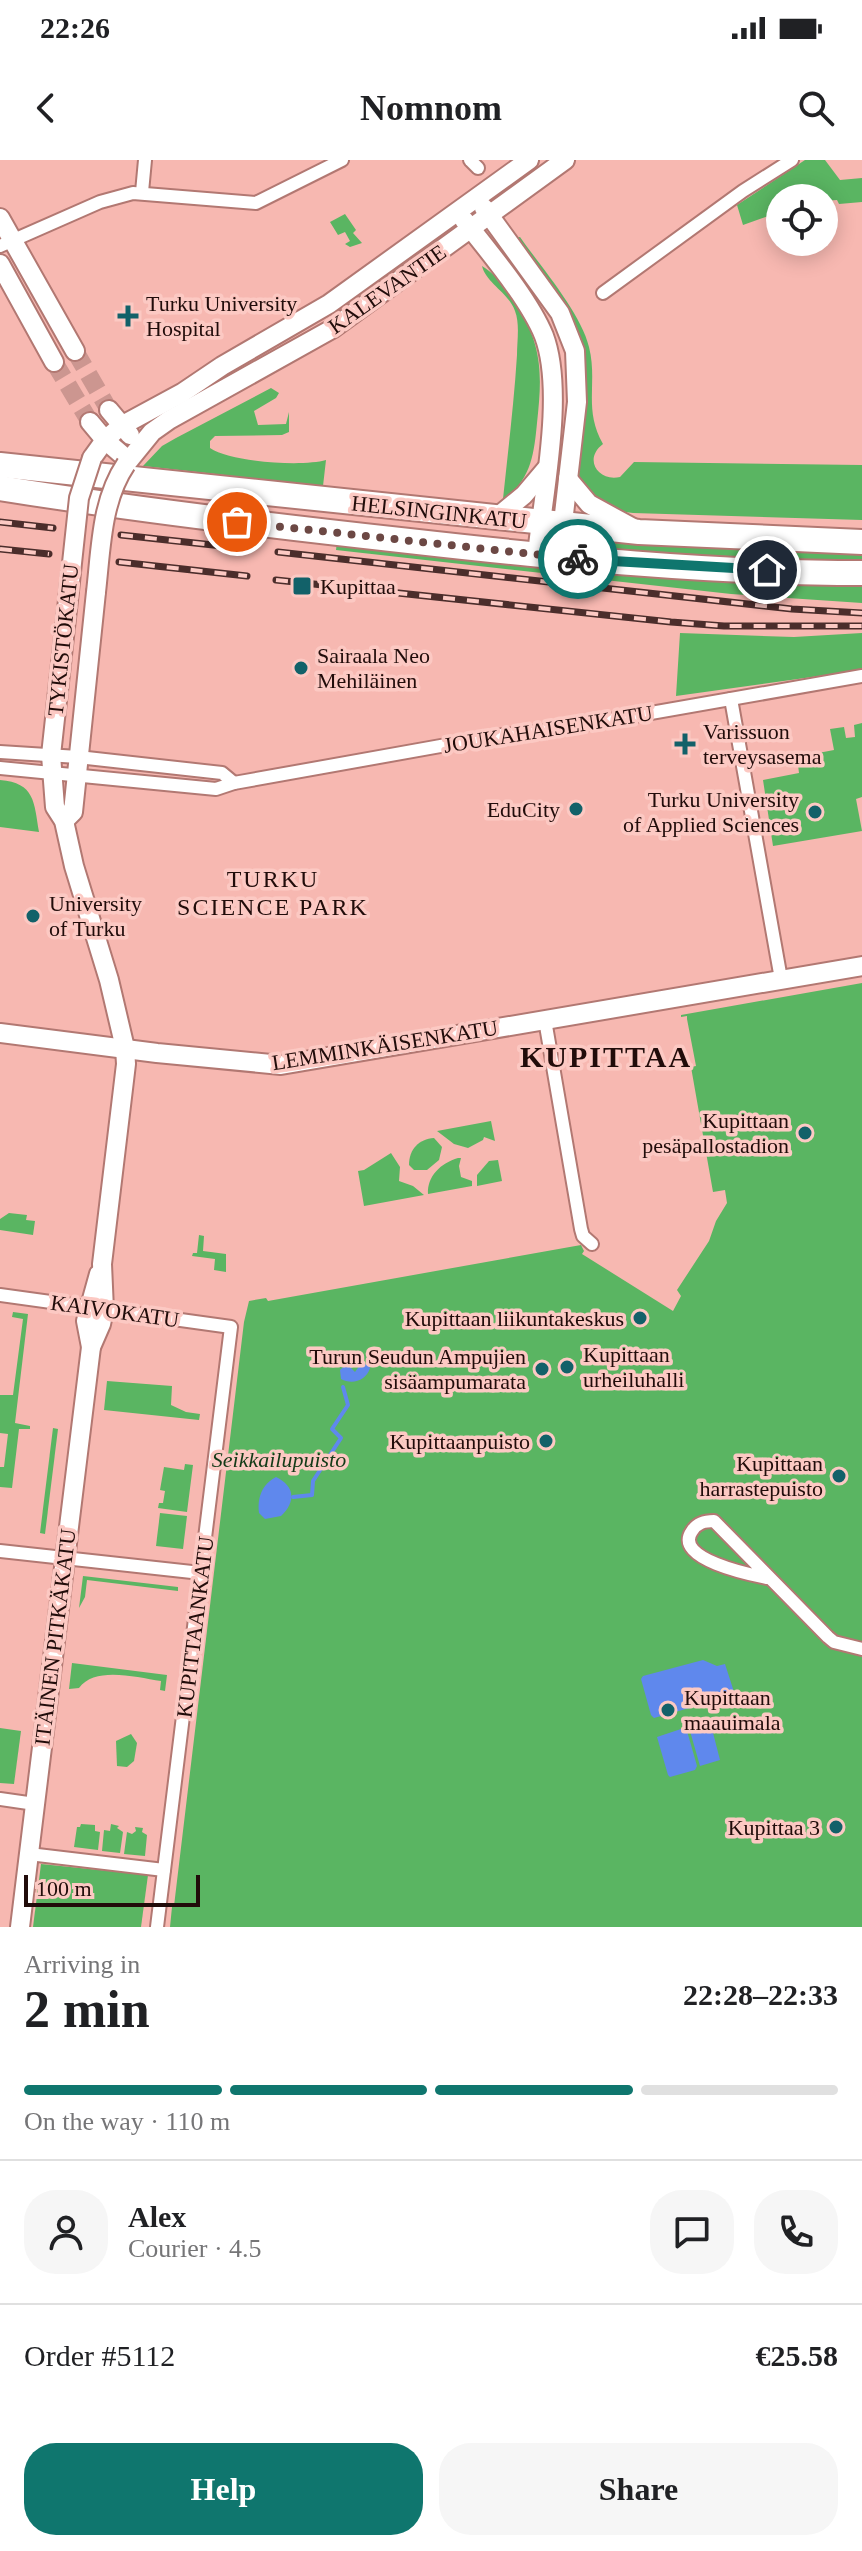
<!DOCTYPE html>
<html lang="en">
<head>
<meta charset="utf-8">
<style>
  body { margin:0; font-family:"Times New Roman",serif; background:#f6f6f6; color:#202124; height:100vh; display:flex; flex-direction:column; font-size:30px; white-space:nowrap }
  * { box-sizing:border-box; margin:0 }
  p { font-size:26px; color:#757577 }
  .icon { flex:none; width:44px; height:44px; fill:none; stroke:currentColor; stroke-width:2; stroke-linecap:round; stroke-linejoin:round }
  .map { position:relative; height:1767px; overflow:hidden }
  .sheet { display:flex; flex-direction:column; background:#fff; flex:1 }
  .sheet>* { flex:none }
  .buttons { position:absolute; left:766px; top:24px; display:grid; gap:16px }
  .buttons a { display:grid; place-items:center; width:72px; height:72px; border-radius:50%; background:#fff; box-shadow:0 4px 20px #0003; font-size:40px }
  .scale { position:absolute; left:24px; bottom:20px; width:176px; box-sizing:border-box; padding-left:8px; border:4px solid #210c0a; border-top:0; font-size:22px; line-height:28px; white-space:nowrap; color:#210c0a; -webkit-text-stroke:6px #fcc9c3; paint-order:stroke }
  .pin { position:absolute; display:grid; place-items:center; width:68px; height:68px; color:#fff; margin:-34px; border:4px solid #fff; border-radius:50%; box-shadow:0 2px 8px #0007 }
  .courier { position:absolute; display:grid; place-items:center; width:80px; height:80px; margin:-40px; border:6px solid #0f766e; border-radius:50%; background:#fff; color:#222; box-shadow:0 2px 10px #0007 }
  .summary em { font-style:normal; font-weight:700 }
  .summary div { display:flex; flex-direction:column-reverse }
  .summary { display:flex; align-items:center; justify-content:space-between; height:136px; padding:0 24px }
  h1 { font-size:52px; font-weight:700; line-height:60px }
  .bar { display:grid; grid-template-columns:repeat(4,1fr); gap:12px 8px; align-content:center; height:96px; padding:0 24px }
  .bar i { height:10px; border-radius:6px; background:#e0e0e0 }
  .bar .on { background:#0f766e }
  .bar p { grid-column:span 4 }
  .line { display:flex; align-items:center; gap:20px; padding:0 24px; border-top:2px solid #e0e0e0 }
  .line div { flex:1 }
  .round { display:grid; place-items:center; flex:none; width:84px; height:84px; border-radius:32px; background:#f6f6f6 }
  .cta { display:flex; gap:16px; margin-top:auto; padding:16px 24px }
  .cta a { flex:1; height:92px; border-radius:32px; background:#0f766e; color:#fff; font-size:32px; font-weight:700; line-height:92px; text-align:center }
  .cta a+a { background:#f6f6f6; color:#202124 }
  .status { display:flex; justify-content:space-between; align-items:center; height:56px; padding:0 40px; background:#fff; direction:ltr }
  .status svg { height:22px; fill:currentColor }
  header { display:flex; justify-content:space-between; align-items:center; height:104px; padding:0 24px; background:#fff; font-size:36px; font-weight:700 }
  .map>svg:first-child { display:block }
</style>
</head>
<body>
<div class="status"><b>22:26</b><svg viewBox="0 0 49 12"><path d="M0 12V9h3v3zM5 12V6h3v6zM10 12V3h3v9zM15 12V0h3v12zM26 1h20v11H26zM47 4h2v5h-2z"/></svg></div>
<header><svg class="icon" aria-label="back" viewBox="0 0 24 24"><path d="M15 5l-7 7 7 7"/></svg>Nomnom<svg class="icon" aria-label="search" viewBox="0 0 24 24"><circle cx="10" cy="10" r="6"/><path d="M15 15l6 6"/></svg></header>
<div class="map">
<svg width="862" height="1767" viewBox="0 0 862 1767">
  <rect width="100%" height="100%" fill="#f7b8b1"/>
  <g fill="#5ab562">
    <polygon points="805,0 825,0 840,20 862,18 862,42 839,44 837,40 824,41 824,38 780,38 780,52 743,65 737,45"/>
    <polygon points="345,54 356,70 353,73 362,83 350,87 345,84 350,81 345,72 338,75 330,62"/>
    <path d="M520 77C541 107 581 153 589 187 598 223 583 249 603 284 583 299 598 322 620 317L634 302 862 305V360L633 353C609 351 584 340 577 315L585 221 584 202 516 78Z"/>
    <path d="M482 106C498 116 510 132 519 148 543 189 542 217 537 263 534 294 531 321 503 339 508 291 514 243 517 195 517 181 520 164 515 151 509 133 486 123 482 106Z"/>
    <path d="M271 228 279 233 276 238 254 251 258 265 286 264 289 252V272L282 275 215 276 210 281V288C231 302 302 307 326 300L323 326 143 306 162 286 176 278Z"/>
    <polygon points="565,376 862,392 862,403 743,401 575,387"/>
    <polygon points="337,381 862,420 862,443 731,434 336,390"/>
    <polygon points="680,473 794,477 862,473 862,510 676,536"/>
    <polygon points="862,563 862,637 856,639 862,671 773,686 763,620 799,613 797,597 834,590 830,569 844,567 846,578 855,577 854,565"/>
    <path d="M0 620C35 623 34 642 39 672L0 667Z"/>
    <polygon points="862,823 862,1767 170,1767 172,1747 174,1746 244,1162 249,1141 266,1138 268,1141 581,1085 584,1091 582,1094 673,1151 681,1136 677,1130 709,1081 716,1061 727,1043 725,1030 713,1032 691,907 696,906 687,859 687,856 681,857 681,855"/>
    <polygon points="491,961 495,981 484,977 483,980 468,988 454,984 437,971"/>
    <path d="M434 978 442 987 439 1000 427 1010H414L409 1005C409 989 419 979 434 978Z"/>
    <polygon points="391,993 400,1007 399,1021 413,1026 424,1035 364,1046 358,1011 364,1010"/>
    <path d="M458 998H461L459 1006 461 1017 472 1021V1026L428 1034C427 1016 441 1003 458 998Z"/>
    <polygon points="498,1000 502,1021 477,1026 477,1015 489,1001"/>
    <polygon points="9,1053 27,1055 26,1060 35,1061 33,1075 0,1070 0,1059"/>
    <polygon points="199,1075 204,1076 203,1091 226,1094 226,1112 214,1110 215,1099 192,1096 193,1093 197,1093"/>
    <polygon points="13,1152 28,1154 15,1263 30,1266 30,1269 19,1269 12,1328 0,1327 0,1307 4,1307 8,1274 0,1273 0,1235 13,1235 23,1159 12,1157"/>
    <polygon points="107,1221 172,1226 171,1245 186,1252 200,1254 199,1260 104,1250"/>
    <polygon points="53,1268 58,1269 45,1374 40,1373"/>
    <polygon points="185,1304 193,1305 187,1352 158,1348 159,1343 163,1343 165,1331 160,1330 164,1307 184,1310"/>
    <polygon points="160,1353 187,1356 183,1389 156,1386"/>
    <polygon points="83,1416 178,1427 178,1431 87,1420 85,1437 79,1448"/>
    <path d="M72 1503 167 1515 165 1531 160 1530 161 1521C135 1517 95 1506 79 1528L69 1529Z"/>
    <polygon points="0,1568 21,1571 14,1624 0,1623"/>
    <polygon points="131,1574 137,1583 134,1601 127,1607 117,1606 116,1581"/>
    <polygon points="81,1664 95,1665 95,1671 100,1672 98,1690 74,1687 77,1667 80,1667"/>
    <polygon points="111,1664 119,1666 117,1668 123,1672 120,1693 102,1691 104,1670 110,1671"/>
    <polygon points="135,1667 143,1668 142,1672 147,1675 145,1696 124,1694 127,1672 132,1674 136,1671"/>
    <polygon points="41,1704 148,1715 141,1767 33,1767"/>
  </g>
  <g fill="#5f88ed">
    <path d="M351 1200 353 1202 351 1208 355 1212 360 1205 368 1204 370 1208C366 1221 352 1225 341 1219L340 1210Z"/>
    <path d="M276 1317C295 1326 296 1342 281 1356L265 1359 259 1353C257 1338 262 1324 276 1317Z"/>
    <polygon points="703,1500 717,1506 725,1504 735,1535 654,1558 651,1555 641,1519 643,1516"/>
    <polygon points="711,1565 720,1600 700,1606 690,1571"/>
    <polygon points="684,1568 687,1571 697,1606 695,1610 670,1617 668,1615 657,1577"/>
  </g>
  <g fill="none" stroke-linecap="round" stroke-linejoin="round">
    <polyline stroke="#5f88ed" stroke-width="4" points="293,1337 312,1335 313,1321 341,1278 332,1269 348,1245 343,1227"/>
    <g stroke="#cc9690" stroke-width="18" stroke-dasharray="18 9" stroke-linecap="butt">
      <polyline points="75,191 109,250"/>
      <polyline points="54,202 90,262"/>
    </g>
    <g stroke="#b27872" stroke-width="16">
      <g id="street">
        <polyline points="470,0 478,8"/>
        <polyline points="142,32 145,0"/>
        <polyline points="0,86 100,42 133,33 256,43 342,0"/>
        <polyline points="603,133 743,31 792,0"/>
        <polyline points="731,539 781,819"/>
        <polyline points="0,592 78,597 222,613 234,623"/>
        <polyline points="0,608 216,629 234,623 502,575 554,570 862,516"/>
        <polyline points="545,860 581,1069 583,1076 592,1084"/>
        <polyline points="0,1135 231,1167 157,1767"/>
        <polyline points="0,1391 201,1413"/>
        <path d="M767 1418C752 1415 672 1399 692 1371 697 1363 704 1361 714 1361L828 1477 834 1482 862 1489"/>
        <polyline points="0,1639 35,1644"/>
        <polyline points="29,1694 164,1710"/>
      </g>
    </g>
    <g stroke="#b27872" stroke-width="22">
      <g id="secondary">
        <polyline points="484,48 560,153 575,191 577,242 559,397"/>
        <polyline points="0,58 75,191"/>
        <path d="M464 60C489 92 529 139 544 176 565 232 543 334 537 395"/>
        <polyline points="0,104 54,202"/>
        <polyline points="109,250 130,275"/>
        <polyline points="90,262 105,280 128,300"/>
        <polyline points="92,298 105,280 121,266 182,233 222,206 329,144 529,0"/>
        <polyline points="126,304 152,272 169,260 332,169 565,0"/>
        <polyline points="568,319 589,344 633,368"/>
        <polyline points="496,358 524,335 546,309"/>
        <polyline points="64,661 73,652 96,432"/>
        <polyline points="0,873 157,893 281,905 862,806"/>
        <polyline points="91,1187 86,1161 99,1114"/>
        <polyline points="20,1767 91,1187 101,1164 104,1150 102,1104 126,904 125,888 109,820 74,706 64,661 55,647 51,595 69,431"/>
      </g>
    </g>
    <g stroke="#b27872" stroke-width="28">
      <g id="highway">
        <polyline points="0,305 639,372 862,382"/>
        <path d="M0 328C136 350 272 366 409 381 559 398 711 413 862 413"/>
      </g>
    </g>
    <use href="#street" stroke="#fff" stroke-width="12"/>
    <use href="#secondary" stroke="#fff" stroke-width="18"/>
    <use href="#highway" stroke="#fff" stroke-width="24"/>
    <g stroke="#4b2d2b" stroke-width="7">
      <g id="rail">
        <polyline points="0,362 53,368"/>
        <polyline points="121,375 250,389"/>
        <polyline points="0,389 49,394"/>
        <polyline points="278,392 792,449 862,453"/>
        <polyline points="119,402 247,416"/>
        <polyline points="276,420 671,462 724,466 862,466"/>
      </g>
    </g>
    <use href="#rail" stroke="#fcc9c3" stroke-width="4" stroke-dasharray="12" stroke-linecap="butt"/>
    <g stroke="#b27872" stroke-width="22" stroke-linecap="butt">
      <g id="secondary-bridge">
        <polyline points="69,431 79,338 92,298"/>
        <path d="M96 432C101 389 101 341 126 304"/>
      </g>
    </g>
    <use href="#secondary-bridge" stroke="#fff" stroke-width="18"/>
  </g>
  <g fill="none" stroke-linecap="round" stroke-linejoin="round">
    <polyline stroke="#6c4844" stroke-width="8" stroke-dasharray="0 14.4" points="237,362 578,399"/>
    <polyline stroke="#0f766e" stroke-width="10" points="578,399 767,410"/>
  </g>
  <g fill="#126169" stroke="#fcc9c3" stroke-width="3">
    <path d="M124 144h8v8h8v8h-8v8h-8v-8h-8v-8h8z"/>
    <rect x="292" y="416" width="20" height="20" rx="4"/>
    <circle cx="301" cy="508" r="8"/>
    <path d="M681 572h8v8h8v8h-8v8h-8v-8h-8v-8h8z"/>
    <circle cx="576" cy="649" r="8"/>
    <circle cx="815" cy="652" r="8"/>
    <circle cx="33" cy="756" r="8"/>
    <circle cx="805" cy="973" r="8"/>
    <circle cx="640" cy="1158" r="8"/>
    <circle cx="567" cy="1207" r="8"/>
    <circle cx="542" cy="1209" r="8"/>
    <circle cx="546" cy="1281" r="8"/>
    <circle cx="839" cy="1316" r="8"/>
    <circle cx="668" cy="1550" r="8"/>
    <circle cx="836" cy="1667" r="8"/>
  </g>
  <g text-anchor="middle" dominant-baseline="central" stroke-width="7" stroke-linejoin="round" paint-order="stroke">
    <g font-size="22" fill="#210c0a" stroke="#fcc9c3">
      <text transform="translate(387 129) rotate(-35)">KALEVANTIE</text>
      <text transform="translate(439 352) rotate(6)">HELSINGINKATU</text>
      <text transform="translate(63 480) rotate(-84)">TYKISTÖKATU</text>
      <text transform="translate(548 569) rotate(-9)">JOUKAHAISENKATU</text>
      <text transform="translate(385 885) rotate(-9)">LEMMINKÄISENKATU</text>
      <text transform="translate(115 1151) rotate(8)">KAIVOKATU</text>
      <text transform="translate(195 1467) rotate(-83)">KUPITTAANKATU</text>
      <text transform="translate(55 1477) rotate(-83)">ITÄINEN PITKÄKATU</text>
    </g>
    <g font-size="22" fill="#210c0a" stroke="#fcc9c3" text-anchor="end">
      <text x="146" y="143" text-anchor="start">Turku University<tspan x="146" dy="25">Hospital</tspan></text>
      <text x="320" y="426" text-anchor="start">Kupittaa</text>
      <text x="317" y="495" text-anchor="start">Sairaala Neo<tspan x="317" dy="25">Mehiläinen</tspan></text>
      <text x="703" y="571" text-anchor="start">Varissuon<tspan x="703" dy="25">terveysasema</tspan></text>
      <text x="799" y="639">Turku University<tspan x="799" dy="25">of Applied Sciences</tspan></text>
      <text x="560" y="649">EduCity</text>
      <text x="49" y="743" text-anchor="start">University<tspan x="49" dy="25">of Turku</tspan></text>
      <text x="789" y="960">Kupittaan<tspan x="789" dy="25">pesäpallostadion</tspan></text>
      <text x="624" y="1158">Kupittaan liikuntakeskus</text>
      <text x="583" y="1194" text-anchor="start">Kupittaan<tspan x="583" dy="25">urheiluhalli</tspan></text>
      <text x="526" y="1196">Turun Seudun Ampujien<tspan x="526" dy="25">sisäampumarata</tspan></text>
      <text x="530" y="1281">Kupittaanpuisto</text>
      <text x="823" y="1303">Kupittaan<tspan x="823" dy="25">harrastepuisto</tspan></text>
      <text x="684" y="1537" text-anchor="start">Kupittaan<tspan x="684" dy="25">maauimala</tspan></text>
      <text x="820" y="1667">Kupittaa 3</text>
    </g>
    <g font-size="22" font-style="italic" fill="#133a17" stroke="#fcc9c3">
      <text x="279" y="1299">Seikkailupuisto</text>
    </g>
    <g font-size="24" letter-spacing="2" fill="#210c0a" stroke="#fcc9c3">
      <text x="273" y="719">TURKU<tspan x="273" dy="28">SCIENCE PARK</tspan></text>
    </g>
    <g font-size="30" font-weight="bold" letter-spacing="2" fill="#210c0a" stroke="#fcc9c3">
      <text x="606" y="896">KUPITTAA</text>
    </g>
  </g>
</svg>
<div class="buttons">
<a><svg class="icon" aria-label="locate" viewBox="0 0 24 24"><circle cx="12" cy="12" r="6"/><path d="M12 2v4M12 18v4M2 12h4M18 12h4"/></svg></a>
</div>
<div class="scale">100 m</div>
<div class="pin" style="left:237px;top:362px;background:#ea580c"><svg class="icon" aria-label="bag" viewBox="0 0 24 24"><path d="M5 8h14l-1 12H6zM9 8a3 3 0 0 1 6 0"/></svg></div>
<div class="pin" style="left:767px;top:410px;background:#1f2937"><svg class="icon" aria-label="home" viewBox="0 0 24 24"><path d="M3 11l9-7 9 7M6 9v11h12V9"/></svg></div>
<div class="courier" style="left:578px;top:399px"><svg class="icon" aria-label="bike" viewBox="0 0 24 24"><circle cx="6" cy="16" r="4"/><circle cx="18" cy="16" r="4"/><path d="M6 16l4-8h5l3 8M10 8l3 8H6M13 5h3"/></svg></div>
</div>
<section class="sheet">
<div class="summary"><div><h1>2 min</h1><p>Arriving in</p></div><em>22:28–22:33</em></div>
<div class="bar"><i class="on"></i><i class="on"></i><i class="on"></i><i></i><p>On the way · 110 m</p></div>
<div class="line" style="height:144px"><a class="round"><svg class="icon" aria-label="person" viewBox="0 0 24 24"><circle cx="12" cy="8" r="4"/><path d="M4 21q1-7 8-7t8 7"/></svg></a><div><b>Alex</b><p>Courier · 4.5</p></div><a class="round"><svg class="icon" aria-label="chat" viewBox="0 0 24 24"><path d="M4 5h16v11H9l-5 4z"/></svg></a><a class="round"><svg class="icon" aria-label="phone" viewBox="0 0 24 24"><path d="M5 4h4l2 5-3 2q2 4 5 5l2-3 5 2v4C11 20 4 13 5 4z"/></svg></a></div>
<div class="line" style="height:104px"><div>Order #5112</div><b>€25.58</b></div>
<div class="cta"><a>Help</a><a>Share</a></div>
</section>
</body>
</html>
